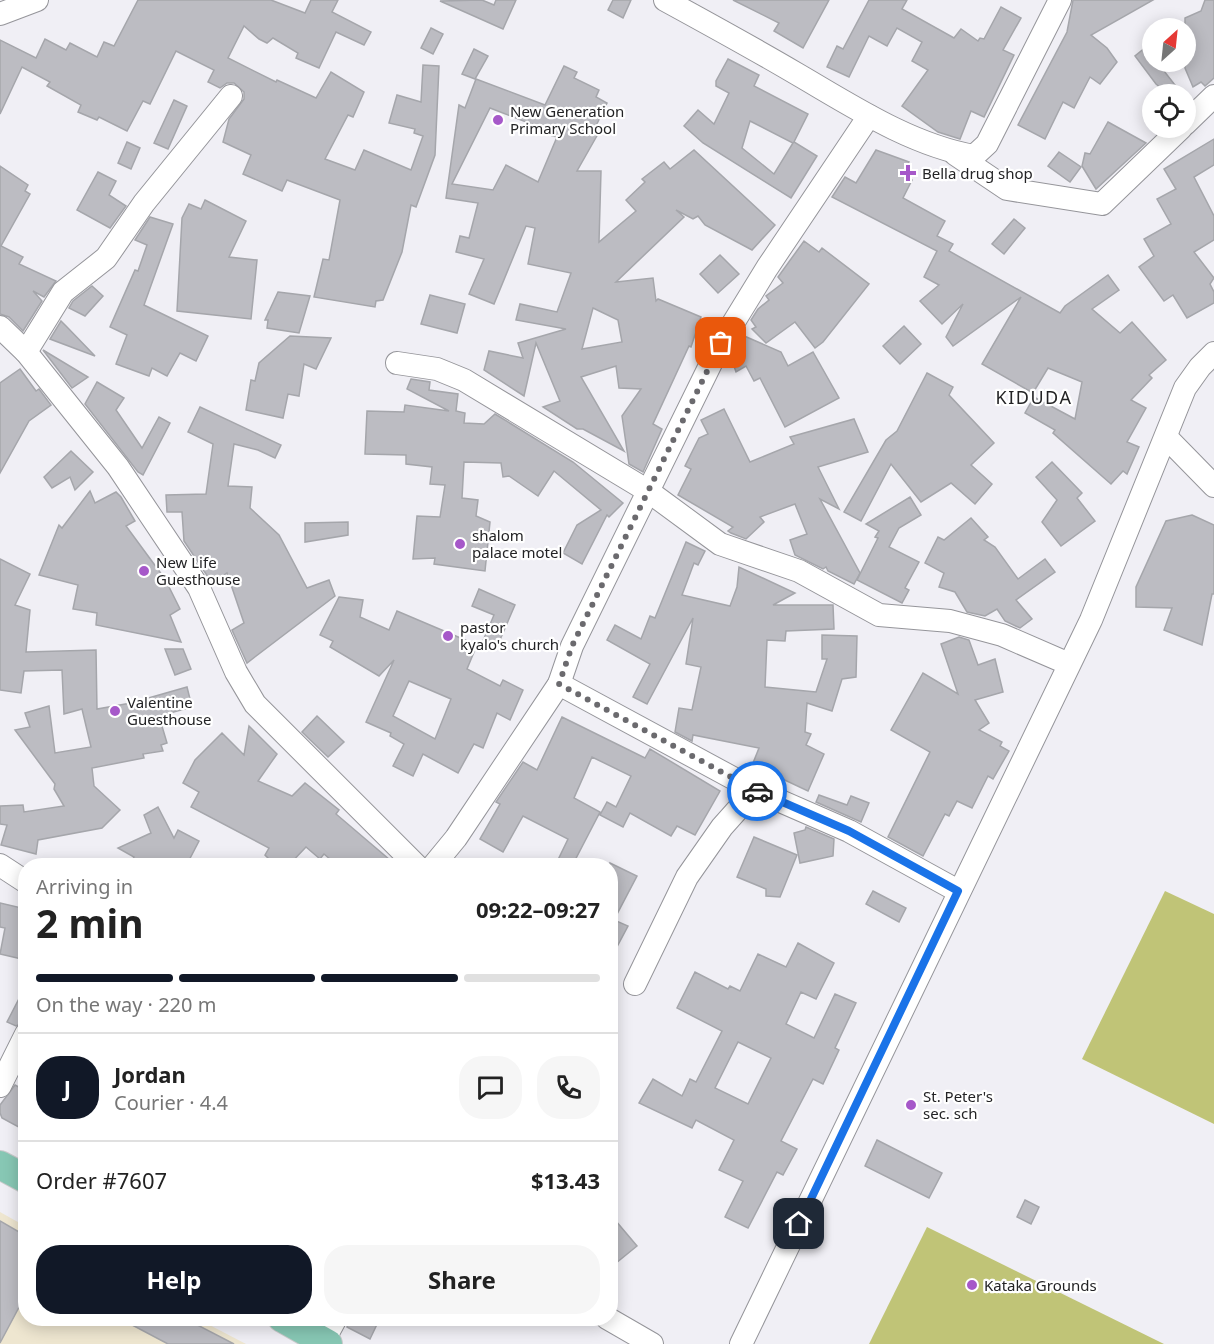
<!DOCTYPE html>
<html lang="en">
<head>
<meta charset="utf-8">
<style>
  body { margin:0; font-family:"Noto Sans",sans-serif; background:#f6f6f6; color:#222; height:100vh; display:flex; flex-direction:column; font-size:22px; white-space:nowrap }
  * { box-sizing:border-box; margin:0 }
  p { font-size:20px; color:#767676 }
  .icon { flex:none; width:33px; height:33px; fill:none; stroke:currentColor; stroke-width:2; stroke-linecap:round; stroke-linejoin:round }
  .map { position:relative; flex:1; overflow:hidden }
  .panel { position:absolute; left:18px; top:858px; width:600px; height:468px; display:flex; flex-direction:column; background:#fff; border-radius:24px; box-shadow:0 3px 15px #0003 }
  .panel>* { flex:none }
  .needle { width:39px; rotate:27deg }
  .tools { position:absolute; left:1142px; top:18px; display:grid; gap:12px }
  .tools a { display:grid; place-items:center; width:54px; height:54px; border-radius:50%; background:#fff; box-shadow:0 3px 15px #0003; font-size:30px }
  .pin { position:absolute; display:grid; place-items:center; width:51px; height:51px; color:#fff; margin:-26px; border-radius:12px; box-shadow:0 3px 9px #0006 }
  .courier { position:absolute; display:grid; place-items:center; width:60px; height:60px; margin:-30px; border:4px solid #1a73e8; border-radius:50%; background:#fff; color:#222; box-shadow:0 2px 8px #0007 }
  .summary em { font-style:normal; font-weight:700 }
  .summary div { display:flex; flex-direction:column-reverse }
  .summary { display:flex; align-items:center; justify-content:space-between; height:102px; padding:0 18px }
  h1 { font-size:39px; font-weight:700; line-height:45px }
  .bar { display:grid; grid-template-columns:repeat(4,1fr); gap:9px 6px; align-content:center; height:72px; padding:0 18px }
  .bar i { height:8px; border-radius:4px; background:#e0e0e0 }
  .bar .on { background:#111827 }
  .bar p { grid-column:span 4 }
  .line { display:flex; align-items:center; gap:15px; padding:0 18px; border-top:2px solid #e0e0e0 }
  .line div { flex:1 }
  .round { display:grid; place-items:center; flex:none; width:63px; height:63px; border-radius:24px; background:#f6f6f6 }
  .primary-button { display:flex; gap:12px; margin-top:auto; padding:12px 18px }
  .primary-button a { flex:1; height:69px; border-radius:24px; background:#111827; color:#fff; font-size:24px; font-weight:700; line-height:69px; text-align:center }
  .primary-button a+a { background:#f6f6f6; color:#222 }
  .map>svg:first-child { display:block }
</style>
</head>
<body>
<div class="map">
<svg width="1214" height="1344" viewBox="0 0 1214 1344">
  <rect width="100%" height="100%" fill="#f0eff5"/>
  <polygon fill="#eee6d0" points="0,1212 25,1226 26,1318 198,1319 246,1344 0,1344"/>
  <g fill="#c0c477">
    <polygon points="1165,891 1214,914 1214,1124 1082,1059"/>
    <polygon points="927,1227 1164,1344 869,1344"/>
  </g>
  <g fill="#bcbcc2" stroke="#a5a6ab" stroke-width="1.5" fill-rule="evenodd">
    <polygon points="138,0 271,0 305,13 311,0 338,0 332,12 371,32 364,45 336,32 319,68 296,58 298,53 273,38 267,43 259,39 244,26 228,58 276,82 277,80 316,98 331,72 364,92 353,117 348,115 325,159 355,170 364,150 411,170 423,136 414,133 415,129 389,123 397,95 421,102 423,65 439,66 435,155 416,207 411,205 402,252 383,300 376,301 375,307 314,297 323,259 329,260 340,200 287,180 282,191 243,174 251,155 223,142 229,119 244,99 244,92 234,83 227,83 220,88 208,82 214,70 176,51 150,104 143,101 127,131 99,117 97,120 78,112 81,105 47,86 50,82 22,67 0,114 0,40 36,58 45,39 66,50 70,43 97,57 104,42 114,46"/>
    <polygon points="482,0 494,5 496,0 516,0 503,29 440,1"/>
    <polygon points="613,0 631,0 623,18 608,10"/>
    <polygon points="733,0 829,0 803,48 774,31 779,23"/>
    <polygon points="869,0 907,0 902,9 954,38 961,29 978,41 980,38 984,39 1001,7 1021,18 1003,50 1014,55 984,117 971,111 960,139 938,132 902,106 928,70 912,61 922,42 897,28 887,46 869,36 849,77 827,67 837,46 843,49"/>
    <polygon points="1073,0 1153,0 1091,35 1107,48 1117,62 1100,84 1090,77 1074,108 1063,102 1045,139 1018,125 1067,32"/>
    <polygon points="1205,0 1214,0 1214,78 1205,86 1201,82 1193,87 1185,68 1185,18 1201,11"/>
    <polygon points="431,28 443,34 433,54 421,48"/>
    <polygon points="1146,47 1152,55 1152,62 1157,62 1182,94 1168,94 1156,84 1135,56"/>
    <polygon points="474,49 488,56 475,79 462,74"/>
    <path d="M728 59 759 75 754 86 808 114 794 142 817 156 791 198 703 143 684 126 698 110 714 124 729 93 716 86V81ZM750 121 793 143 774 174 742 148Z"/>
    <path d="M564 66 577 72 574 78 599 90 596 97 607 103 593 132 598 134 577 171H601L599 242 636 211 626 200 645 182 642 179 664 162 670 169 694 150 775 225 752 250 705 225 698 216 693 219 676 210 684 217 616 282 653 278 656 301 658 299 701 317 691 347 689 346 653 424 662 429 643 472 629 464 622 416 641 389 619 388 616 366 581 377 624 451 583 429H577L543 407 560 401 536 343 524 396 484 370 489 351 523 358 518 343 566 329 516 320 520 304 557 312 571 273 528 264 535 228 526 226 494 304 469 294 484 259 456 252 460 236 469 238 478 203 446 198 459 105 465 108 476 79 545 105ZM490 108 534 125 532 130 557 137 538 182 506 165 493 190 452 184ZM593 308 618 320 622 342 582 349Z"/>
    <polygon points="174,100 187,106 168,149 154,143"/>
    <polygon points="1108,122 1146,143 1096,189 1082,166 1085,153 1090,154"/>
    <polygon points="1214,139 1214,165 1194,177 1214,216 1214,240 1194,252 1214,278 1210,284 1214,292 1214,303 1187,318 1173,295 1164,301 1139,267 1154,256 1144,239 1171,224 1157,199 1176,189 1164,169"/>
    <polygon points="127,142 140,148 131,169 118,163"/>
    <polygon points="876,150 909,162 902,175 912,180 903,198 945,221 937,236 953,244 949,251 1060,313 1065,306 1108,275 1119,290 1092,309 1120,333 1132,322 1166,360 1149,375 1152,378 1131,400 1146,408 1127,442 1139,447 1127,474 1123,471 1111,484 1053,433 1055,430 1025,413 1034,397 1075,419 1082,382 1048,368 1033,393 982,364 1021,297 953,346 946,337 963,304 942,324 920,301 939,285 924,277 937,251 832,197 845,177 856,183"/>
    <polygon points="1059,152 1081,167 1070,182 1048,166"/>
    <polygon points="0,166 28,185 25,191 30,194 1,246 23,257 19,264 56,281 44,297 33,291 42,301 23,331 9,317 0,314"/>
    <polygon points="98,172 116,181 109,195 126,206 110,228 77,210"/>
    <polygon points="205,200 246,221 229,257 257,260 251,319 177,311 182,218 189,204 201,209"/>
    <polygon points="150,217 173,224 144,305 208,336 196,361 180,353 167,376 152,368 149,376 116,364 127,335 110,327 135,270 138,271 147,245 135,240"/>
    <polygon points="1014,219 1025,228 1004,254 992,244"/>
    <polygon points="804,241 819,252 822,248 869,284 823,342 815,348 795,322 766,343 752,329 756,327 751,320 758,309 769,300 766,296 783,283 778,277"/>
    <polygon points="720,255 739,274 718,293 700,274"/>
    <polygon points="92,286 103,296 85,316 69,308 73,301"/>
    <polygon points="278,292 310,296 299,333 267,328 268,320 265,320"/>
    <polygon points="430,295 465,304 457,333 421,324"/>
    <polygon points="61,321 67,327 95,356 50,339"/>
    <polygon points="904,326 921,344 900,364 883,346"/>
    <polygon points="742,335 781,352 788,366 813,352 839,398 785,427 760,378 754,381 746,366 736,372 730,355"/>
    <polygon points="290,336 331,338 316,369 304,364 299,396 288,394 283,418 246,410 251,380 255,381 259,363"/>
    <polygon points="43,350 88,377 72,388"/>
    <polygon points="20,369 36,391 39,389 51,405 29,421 0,473 0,383"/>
    <polygon points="927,373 953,387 949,395 994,443 971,465 992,484 975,504 951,483 921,502 891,464 861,521 844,512 886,440 897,431"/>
    <polygon points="411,379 430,382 429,390 458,394 456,411 465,413 464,423 484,424 495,414 573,462 623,503 609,517 607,515 582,564 563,553 577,525 601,510 554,471 538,496 509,476 503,477 501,463 464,462 462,498 478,500 476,516 490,522 485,571 434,564 435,558 413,559 417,516 440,517 445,485 430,484 432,467 406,464 406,455 365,454 367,411 404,412 405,405 449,411 407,389"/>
    <polygon points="97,382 124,398 116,410 142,448 159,417 170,423 143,475 138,472 85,404"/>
    <polygon points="200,407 281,445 275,458 258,450 234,444 228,486 252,487 250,508 279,535 307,588 329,580 335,596 247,663 232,630 244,623 227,573 212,583 184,541 182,512 167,512 166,495 206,494 213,444 188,432"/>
    <polygon points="724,409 750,462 794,444 790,437 854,419 868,452 818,467 839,509 820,499 860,573 854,584 828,571 826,567 823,569 795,555 790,540 807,534 795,504 760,517 764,522 746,539 731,533 728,531 733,527 678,495 691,469 685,466 699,438 708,434 701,420"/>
    <polygon points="71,451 93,472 75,490 70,477 52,488 44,477"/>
    <polygon points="1052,462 1082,493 1077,498 1095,521 1061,546 1042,522 1057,500 1036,477"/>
    <polygon points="90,491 95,503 116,492 121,497 135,521 126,526 165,579 180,609 170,615 181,642 96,625 97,613 73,609 78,585 39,575 59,525 62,528"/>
    <polygon points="910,497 921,515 899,528 889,547 919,562 905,588 909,590 902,603 857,580 878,538 875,537 879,531 866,524"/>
    <polygon points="1192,515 1214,525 1214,594 1212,594 1202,645 1164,630 1172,608 1136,607 1136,587 1166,521"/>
    <polygon points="971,518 988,537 984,540 995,547 1018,579 1045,559 1055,572 1016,600 1032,619 1020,628 1005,621 997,609 985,616 967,612 955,592 939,587 944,573 925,563 938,537 944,540"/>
    <polygon points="348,522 348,535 305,542 305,523"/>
    <polygon points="686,542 705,551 698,565 694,563 682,595 730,606 737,587 739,567 795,593 773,605 833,605 834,629 786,631 785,641 767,640 765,687 816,692 827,659 822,659 822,635 857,636 856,677 842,679 832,711 807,703 805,732 811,734 806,745 824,754 808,791 772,774 771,777 751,768 759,748 693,735 692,741 675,732 679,708 692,710 701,667 686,664 693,618 647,704 633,697 650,664 607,640 615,625 641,639 650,616 655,618"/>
    <polygon points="0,559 30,574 15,605 30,610 26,652 96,650 97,709 131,703 187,687 192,707 159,716 167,743 161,745 163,751 143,754 144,758 92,768 94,786 120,810 102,828 38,840 36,854 1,845 7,825 0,824 0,806 23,805 24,812 64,806 54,789 55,784 15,730 30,727 25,713 49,706 55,753 91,747 82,709 64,714 62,670 24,671 21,693 0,690"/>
    <polygon points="479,589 515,605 496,649 482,643 494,615 472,606"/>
    <path d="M339 597 363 600 360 617 389 630 397 611 477 645 467 669 500 686 503 680 523 690 510 720 497 713 483 748 474 744 458 773 423 754 413 776 393 766 404 744 390 736 391 733 366 722 394 660 379 676 330 647 333 641 320 635ZM409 681 451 699 435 739 393 716Z"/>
    <polygon points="959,637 969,640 978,665 995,659 1003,692 975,700 989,723 979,730 1002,742 1000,746 1009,751 993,779 988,776 972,808 957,801 949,816 945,814 923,856 888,837 930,752 891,730 923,673 958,694 941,644"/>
    <polygon points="165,649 183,649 191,669 175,675"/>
    <polygon points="317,716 344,742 328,757 302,732"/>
    <polygon points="562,717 645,758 650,749 720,791 695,835 677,826 671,836 630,813 623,827 600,815 607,802 616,807 631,776 592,757 574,798 600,812 572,866 555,866 568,839 523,816 503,852 480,839 500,804 496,802 523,762 537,770"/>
    <polygon points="249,726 277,754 258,781 292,796 305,783 339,810 336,814 397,866 338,866 324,854 320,859 306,847 288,866 276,866 265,855 269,848 191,807 199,792 183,783 195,760 222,733 244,755"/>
    <polygon points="819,795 847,805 851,796 869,803 861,822 816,802"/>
    <polygon points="158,807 174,838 178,830 199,841 186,866 129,866 134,857 118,848 151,833 144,815"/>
    <polygon points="806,827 834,839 833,856 800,863 794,833 805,830"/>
    <polygon points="754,837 797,855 780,897 766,896 766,889 737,877"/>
    <polygon points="610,863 637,876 614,920 628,926 610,960"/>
    <polygon points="873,891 906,908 899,922 866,904"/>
    <polygon points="0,903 26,909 26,960 0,954 5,928 0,927"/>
    <path d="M798 943 834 963 816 999 801 992 786 1024 814 1038 835 994 856 1003 835 1048 839 1050 823 1084 813 1079 781 1141 797 1149 783 1175 777 1172 748 1228 725 1217 743 1181 719 1170 734 1140 696 1120 692 1128 639 1103 653 1079 682 1096 690 1079 696 1082 722 1031 677 1008 695 972 728 989 730 986 740 991 758 954 786 967ZM738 1042 771 1058 748 1104 715 1088Z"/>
    <polygon points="26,985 26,1021 16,1026 7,1022"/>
    <polygon points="15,1085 26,1091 26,1131 2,1118 0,1113 0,1105"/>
    <polygon points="877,1140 942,1173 929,1198 865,1166"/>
    <polygon points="1025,1200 1039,1207 1031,1224 1017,1217"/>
    <polygon points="610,1214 637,1246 610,1268"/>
    <polygon points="0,1221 26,1236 26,1294 0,1343"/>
    <polygon points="119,1318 184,1318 234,1344 168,1344"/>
    <polygon points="349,1318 380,1318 370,1339 347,1327"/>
  </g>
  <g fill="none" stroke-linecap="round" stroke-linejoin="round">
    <g stroke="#95959a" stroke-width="24">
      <g id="minor">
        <path d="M665 0C709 24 753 48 797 74 852 106 911 145 974 156L987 144 1060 0"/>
        <polyline points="0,14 37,0"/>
        <polyline points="1185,124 1214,96"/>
        <polyline points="955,154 1007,189 1102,204 1181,128"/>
        <polyline points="0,327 26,352 118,467 199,588 236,672 255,704 417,866"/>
        <polyline points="26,352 63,292 106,258 144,203 231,96"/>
        <polyline points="397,363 437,369 464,380 648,491 720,544 799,571 879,615 950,621 1002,635 1069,664"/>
        <polyline points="1166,437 1214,486"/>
        <polyline points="559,684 755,790 849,831 958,891"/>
        <polyline points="0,865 26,882"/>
        <polyline points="433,866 456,838 559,684 572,646 721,343 767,268 869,116"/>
        <polyline points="635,984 687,877 722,827 755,790"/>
        <polyline points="0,1086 26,1034"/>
        <polyline points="607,1318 652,1344"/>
        <polyline points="323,1342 336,1318"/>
        <polyline points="741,1344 1091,620 1185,388 1200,367 1214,353"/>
      </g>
    </g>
    <g stroke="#cacacb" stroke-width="30">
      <g id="major">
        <polyline points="0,1165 26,1179"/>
        <polyline points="282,1318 328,1344"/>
      </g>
    </g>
    <use href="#minor" stroke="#fff" stroke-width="22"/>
    <use href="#major" stroke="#87c7b4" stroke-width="28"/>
  </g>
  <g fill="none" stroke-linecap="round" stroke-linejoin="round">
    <polyline stroke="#6b6a6e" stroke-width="6" stroke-dasharray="0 10.8" points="721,343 572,646 559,684 757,791"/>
    <polyline stroke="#1a73e8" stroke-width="8" points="757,791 849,831 958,891 799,1224"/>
  </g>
  <g fill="#a658c9" stroke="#fff" stroke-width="2">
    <circle cx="498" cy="120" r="6"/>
    <path d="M905 164h6v6h6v6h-6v6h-6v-6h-6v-6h6z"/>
    <circle cx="460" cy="544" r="6"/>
    <circle cx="144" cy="571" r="6"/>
    <circle cx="448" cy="636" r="6"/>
    <circle cx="115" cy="711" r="6"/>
    <circle cx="911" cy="1105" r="6"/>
    <circle cx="972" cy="1285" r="6"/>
  </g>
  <g text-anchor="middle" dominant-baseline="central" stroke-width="4.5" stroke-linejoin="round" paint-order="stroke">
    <g font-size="15" fill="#232325" stroke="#fff" text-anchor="start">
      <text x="510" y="111">New Generation<tspan x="510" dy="17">Primary School</tspan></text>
      <text x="922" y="173">Bella drug shop</text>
      <text x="472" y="535">shalom<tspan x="472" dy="17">palace motel</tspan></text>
      <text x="156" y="562">New Life<tspan x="156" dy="17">Guesthouse</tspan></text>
      <text x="460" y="627">pastor<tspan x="460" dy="17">kyalo's church</tspan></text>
      <text x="127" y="702">Valentine<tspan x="127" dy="17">Guesthouse</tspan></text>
      <text x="923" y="1096">St. Peter's<tspan x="923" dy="17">sec. sch</tspan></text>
      <text x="984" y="1285">Kataka Grounds</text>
    </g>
    <g font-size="18" letter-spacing="1.5" fill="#232325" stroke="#fff">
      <text x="1034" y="397">KIDUDA</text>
    </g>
  </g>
</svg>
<div class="tools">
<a><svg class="needle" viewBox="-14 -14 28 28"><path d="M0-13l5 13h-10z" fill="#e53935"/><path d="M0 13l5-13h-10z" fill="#767676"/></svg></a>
<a><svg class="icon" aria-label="locate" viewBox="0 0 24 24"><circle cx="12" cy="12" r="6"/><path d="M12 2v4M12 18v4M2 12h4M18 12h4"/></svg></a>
</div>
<div class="pin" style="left:721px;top:343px;background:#ea580c"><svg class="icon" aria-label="bag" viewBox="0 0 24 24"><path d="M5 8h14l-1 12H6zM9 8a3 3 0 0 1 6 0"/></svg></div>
<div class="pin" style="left:799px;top:1224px;background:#1f2937"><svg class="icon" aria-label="home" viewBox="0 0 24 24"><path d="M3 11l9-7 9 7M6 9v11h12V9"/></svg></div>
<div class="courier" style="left:757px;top:791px"><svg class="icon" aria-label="car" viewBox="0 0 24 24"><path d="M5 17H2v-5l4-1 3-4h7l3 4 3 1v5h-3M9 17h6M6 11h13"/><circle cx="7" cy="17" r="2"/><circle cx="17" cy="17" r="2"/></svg></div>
<section class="panel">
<div class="summary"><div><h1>2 min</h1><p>Arriving in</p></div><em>09:22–09:27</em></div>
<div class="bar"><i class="on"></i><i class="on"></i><i class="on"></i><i></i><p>On the way · 220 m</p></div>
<div class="line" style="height:108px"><b class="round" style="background:#111827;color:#fff">J</b><div><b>Jordan</b><p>Courier · 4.4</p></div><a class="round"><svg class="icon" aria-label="chat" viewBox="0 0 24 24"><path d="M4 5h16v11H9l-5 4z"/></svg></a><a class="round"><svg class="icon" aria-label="phone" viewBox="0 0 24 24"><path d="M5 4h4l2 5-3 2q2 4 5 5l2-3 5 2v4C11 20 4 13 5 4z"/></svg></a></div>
<div class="line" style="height:78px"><div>Order #7607</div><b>$13.43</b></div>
<div class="primary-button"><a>Help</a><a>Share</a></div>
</section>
</div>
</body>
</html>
